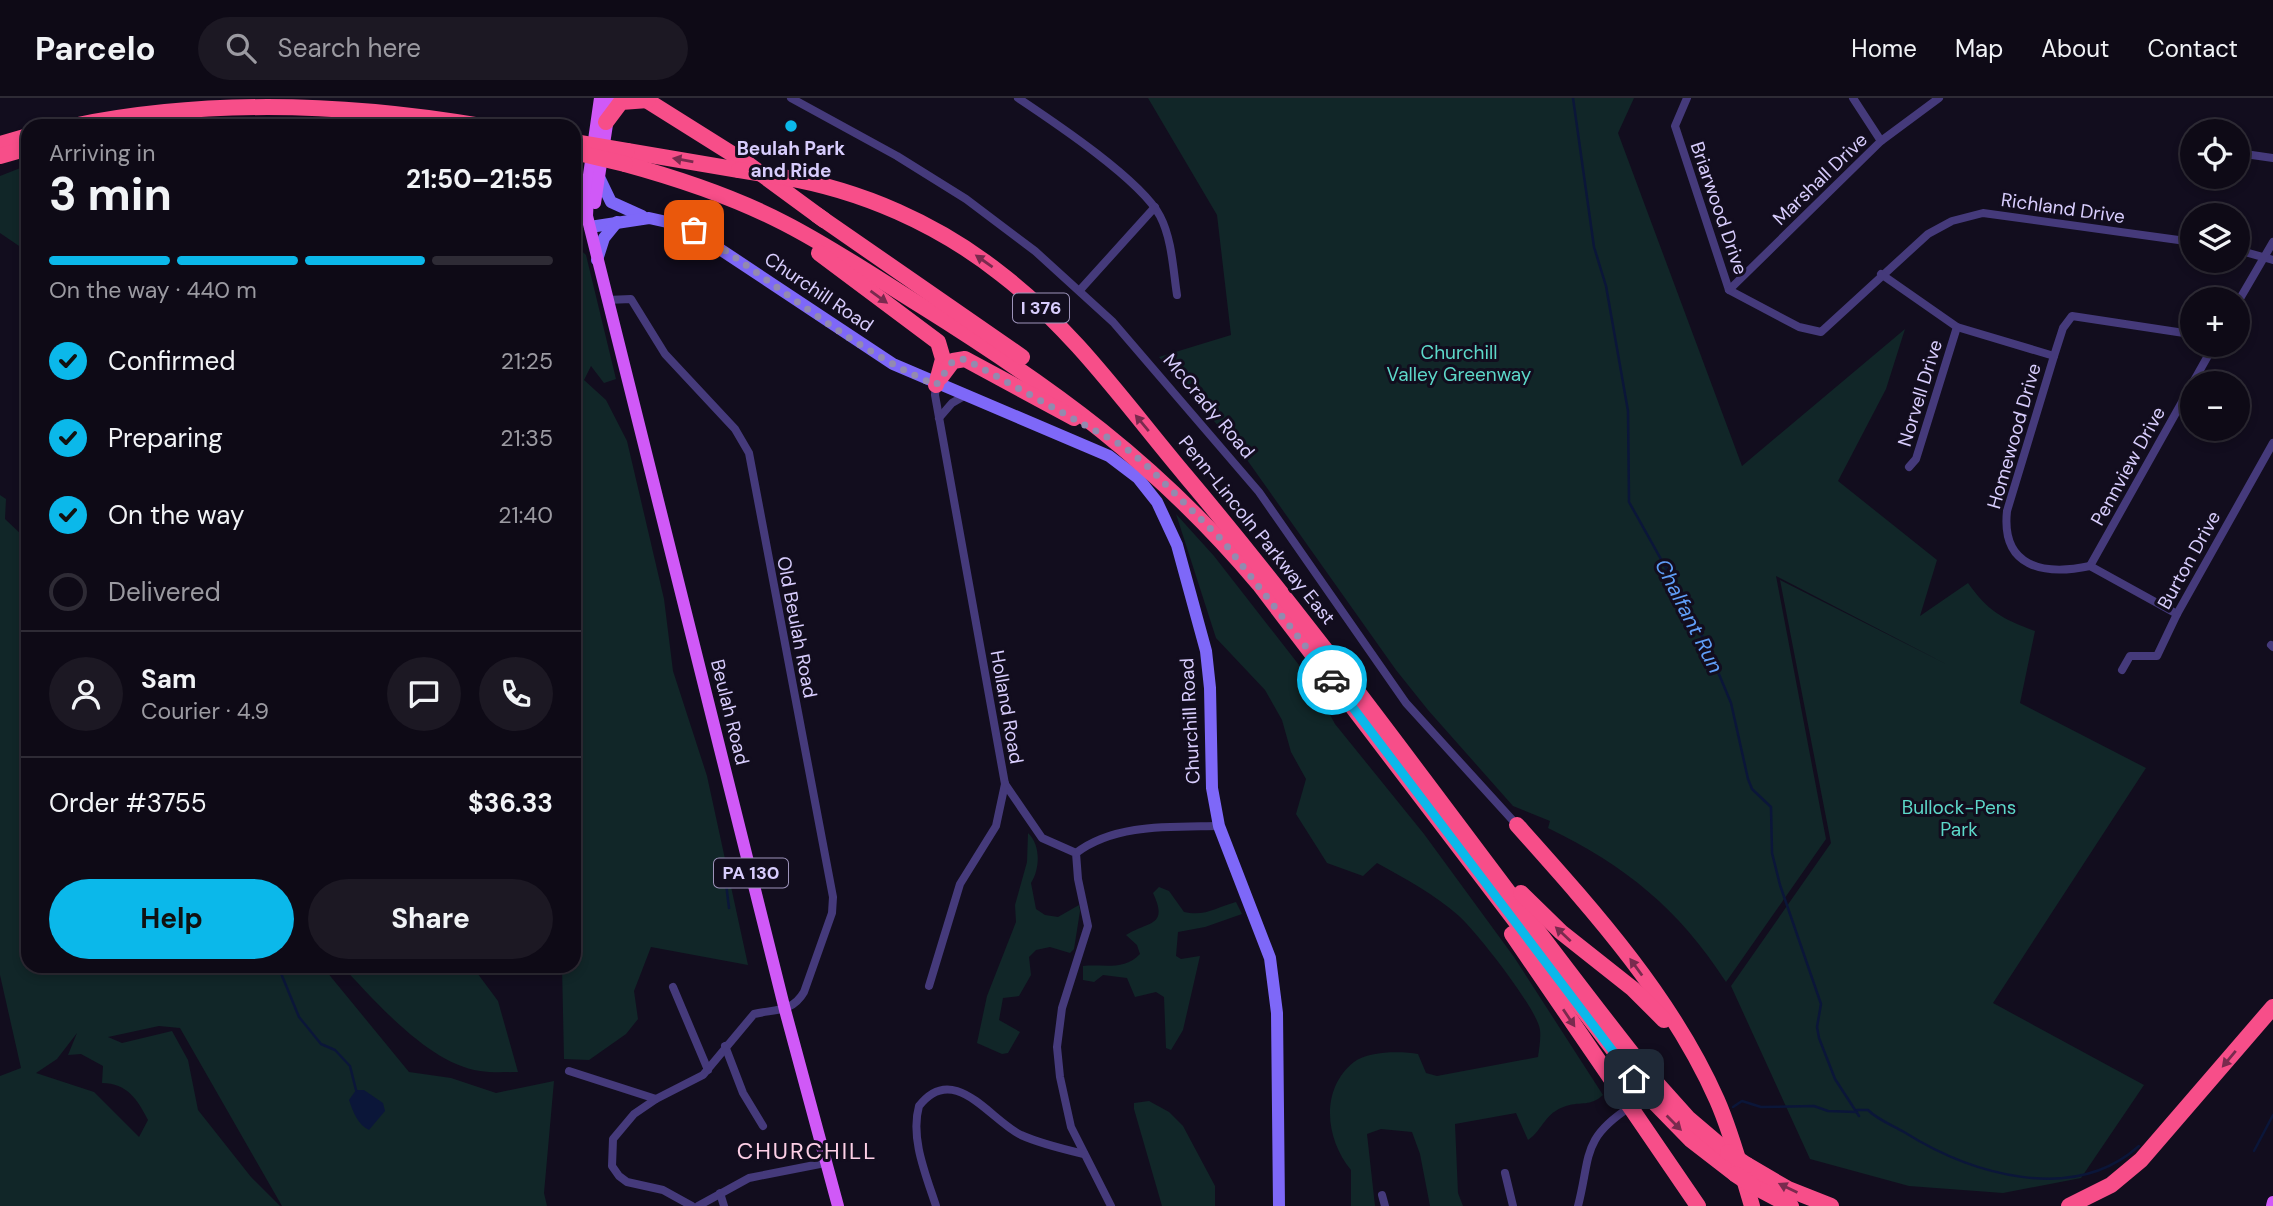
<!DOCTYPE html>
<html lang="en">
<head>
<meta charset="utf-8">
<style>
  body { margin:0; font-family:"DM Sans",sans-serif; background:#1c1823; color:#f1f3f6; height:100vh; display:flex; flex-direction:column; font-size:26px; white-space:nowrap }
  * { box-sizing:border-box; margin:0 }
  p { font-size:23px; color:#9b9aa1 }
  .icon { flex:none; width:38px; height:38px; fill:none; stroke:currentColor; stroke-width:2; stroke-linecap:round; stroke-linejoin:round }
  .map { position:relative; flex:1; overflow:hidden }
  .details { position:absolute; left:21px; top:21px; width:560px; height:854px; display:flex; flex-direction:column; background:#0e0a16; border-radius:21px; box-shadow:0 4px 10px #0003,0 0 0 2px #2e2b35 }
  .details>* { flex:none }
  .fabs { position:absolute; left:2180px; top:21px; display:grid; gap:14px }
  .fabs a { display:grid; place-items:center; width:70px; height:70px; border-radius:50%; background:#0e0a16; box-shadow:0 4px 10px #0003,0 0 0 2px #2e2b35; font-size:35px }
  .pin { position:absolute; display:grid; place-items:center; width:60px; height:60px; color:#fff; margin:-30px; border-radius:14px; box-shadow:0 4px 10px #0006 }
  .courier { position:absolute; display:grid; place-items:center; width:70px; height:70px; margin:-35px; border:5px solid #0bb8ea; border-radius:50%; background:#fff; color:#222; box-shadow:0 2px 9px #0007 }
  .head em { font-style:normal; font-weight:700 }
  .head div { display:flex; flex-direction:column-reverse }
  .head { display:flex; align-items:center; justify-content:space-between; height:119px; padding:0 28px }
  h1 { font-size:46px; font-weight:700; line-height:52px }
  .bar { display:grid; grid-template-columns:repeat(4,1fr); gap:10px 7px; align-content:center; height:84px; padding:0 28px }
  .bar i { height:9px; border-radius:5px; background:#2e2b35 }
  .bar .on { background:#0bb8ea }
  .bar p { grid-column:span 4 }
  .line { display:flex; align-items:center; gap:18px; padding:0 28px; border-top:2px solid #2e2b35 }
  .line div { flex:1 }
  .round { display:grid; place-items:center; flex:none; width:74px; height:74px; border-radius:37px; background:#1c1823 }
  ol { padding:0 28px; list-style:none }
  li { display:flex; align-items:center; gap:21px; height:77px }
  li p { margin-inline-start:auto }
  li .icon { padding:7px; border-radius:50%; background:#0bb8ea; color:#111; stroke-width:4 }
  li:last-child { color:#9b9aa1 }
  li i { width:38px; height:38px; border:4px solid #2e2b35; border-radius:50% }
  .action { display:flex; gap:14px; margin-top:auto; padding:14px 28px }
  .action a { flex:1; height:80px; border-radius:42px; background:#0bb8ea; color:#111; font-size:28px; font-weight:700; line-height:80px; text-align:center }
  .action a+a { background:#1c1823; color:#f1f3f6 }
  header { display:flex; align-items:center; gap:42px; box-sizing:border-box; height:98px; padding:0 35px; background:#0e0a16; border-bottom:2px solid #2e2b35 }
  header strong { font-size:33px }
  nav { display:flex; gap:38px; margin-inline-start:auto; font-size:24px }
  .search { width:490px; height:63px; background:#1c1823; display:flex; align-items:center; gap:18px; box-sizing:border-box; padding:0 24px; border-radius:38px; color:#9b9aa1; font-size:26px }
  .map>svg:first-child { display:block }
</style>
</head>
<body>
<header>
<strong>Parcelo</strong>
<div class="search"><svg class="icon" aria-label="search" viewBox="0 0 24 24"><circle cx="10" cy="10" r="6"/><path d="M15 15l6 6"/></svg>Search here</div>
<nav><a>Home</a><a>Map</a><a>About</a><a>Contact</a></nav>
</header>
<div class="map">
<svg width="2273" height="1108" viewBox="0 0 2273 1108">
  <rect width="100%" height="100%" fill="#120d1e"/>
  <g fill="#112628" fill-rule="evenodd">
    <path d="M1148 0H1634L1618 35 1742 368 1905 231 1886 291 1838 383 1937 462 1920 518 1968 485C1988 513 2002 521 2035 533L2020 605 2146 670 1993 905 2144 987 2081 1080 2003 1095 1909 1088 1810 1061 1731 888 1831 745 1780 482 1946 566 1776 478 1826 741 1726 884C1679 811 1626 768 1548 730L1550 723 1513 708 1428 612 1396 572 1245 359 1159 259 1231 237 1217 117Z"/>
    <polygon points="28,67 28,154 0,135 0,78"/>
    <polygon points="574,146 586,157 616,281 604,285 591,268 584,282 606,302 627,343 664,501 673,573 707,678 748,867 651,849 634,893 638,921 626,936 589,962 564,961 562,868 574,868"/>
    <path d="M0 397 6 401 5 421 22 437H28V868H322L409 974 451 980 496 995 554 983 544 1095 547 1108H282L180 930 159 928 108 939 122 945 172 933 188 962 198 1012 251 1079 280 1108H0V978L21 970 0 877ZM77 935 68 957 81 956 103 968 102 985C127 985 138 1002 148 1022L139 1039 94 994 36 975 57 961Z"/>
    <path d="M1176 416 1214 458 1313 585 1335 626 1424 736 1514 859 1603 997C1590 1009 1582 1003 1566 1008 1544 1015 1543 1032 1528 1042L1516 1015 1455 1026 1458 1095 1463 1108H1430L1420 1056 1412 1034 1381 1031 1367 1036 1375 1108H1351V1072C1326 1042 1319 992 1354 964 1368 953 1401 953 1418 956L1426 975 1437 978 1538 959C1539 951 1541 941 1540 932 1538 912 1476 833 1459 818 1434 796 1406 781 1377 765L1363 778 1327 765 1296 716 1306 681 1291 654 1282 622 1265 592 1216 540Z"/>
    <path d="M1028 735C1041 747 1040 771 1031 785L1036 811 1045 817 1058 819 1079 807 1080 813 1074 851 1070 855 1050 849 1036 852 1029 859 1031 877 1019 898 1003 900 999 922 1020 934 1008 955 1002 956 977 945 987 898 1016 824 1015 807 1027 764Z"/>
    <path d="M1159 789 1169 793 1184 814C1205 819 1217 809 1236 804L1242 816 1205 829 1178 834 1176 858 1181 861 1200 858 1183 932 1171 952 1166 950 1164 899 1156 894 1135 899 1127 880 1103 877 1094 884 1083 882V868C1104 866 1124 873 1140 856L1137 847 1126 837C1148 823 1169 829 1153 795Z"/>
    <path d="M342 868H472L498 903 518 974C506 974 492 975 480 973 429 966 375 903 342 868Z"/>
    <polygon points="1149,1003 1169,1014 1183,1028 1215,1088 1215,1108 1162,1108 1134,1011 1134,1005"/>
  </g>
  <path fill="#0b1639" d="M356 992H364L383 1005 385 1013 369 1032C358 1027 353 1014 349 1002Z"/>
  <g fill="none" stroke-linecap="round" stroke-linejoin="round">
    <g stroke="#0b1639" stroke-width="2.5">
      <polyline points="1573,0 1594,149 1606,188 1628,313 1629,404 1695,522 1721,581 1731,605 1748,681 1752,691 1771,709 1772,755 1780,787 1821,906 1817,929 1819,940 1835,981 1859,1018"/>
      <polyline points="724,769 729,810"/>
      <polyline points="278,868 299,919 321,946 335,952 350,968 356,992"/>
      <polyline points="1733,1009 1742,1003 1761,1009 1814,1008 1828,1013 1857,1014"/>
      <path d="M1857 1012H1868C1878 1022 1892 1027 1904 1034 1971 1076 2073 1107 2139 1048"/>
      <polyline points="2254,1053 2273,1017"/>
    </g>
    <g stroke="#453a7b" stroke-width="8">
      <polyline points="791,0 897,58 966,101 1035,153 1113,224 1259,394 1406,605 1517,727"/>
      <path d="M1018 0C1054 24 1141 82 1160 118 1172 141 1173 171 1177 197"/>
      <polyline points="1687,0 1675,28 1729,192 1799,229 1821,234 1928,136 1952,123 1983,115 2193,144"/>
      <polyline points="1853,0 1881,43"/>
      <polyline points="2238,55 2273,60"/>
      <polyline points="2238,152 2273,162"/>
      <polyline points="1881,176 1957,229 2054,258"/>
      <polyline points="1080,192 1155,109"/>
      <polyline points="1729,192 1881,43 1939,0"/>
      <path d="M607 202 631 201 665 256 735 331 749 355 833 799 832 815 804 894C792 915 774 911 754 916L703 977 656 1001 634 1016 613 1041 612 1068 619 1078 627 1084 663 1092 692 1108"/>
      <polyline points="2238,204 2273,144"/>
      <polyline points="936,287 935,297 1005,686 1042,740 1076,755 1078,781 1088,828 1062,910 1057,949 1060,979 1071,1029 1111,1108"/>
      <polyline points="939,320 952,305 964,298"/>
      <polyline points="1909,369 1916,361 1957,229"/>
      <polyline points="2090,468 2214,247"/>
      <path d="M2177 516 2090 468C2043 478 2001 469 2007 413L2054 258 2063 230 2072 218 2184 235"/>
      <polyline points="2271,547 2273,549"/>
      <polyline points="2122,572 2130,558 2157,558 2177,516 2273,345"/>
      <path d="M1076 755C1115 725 1172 729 1219 728"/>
      <polyline points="929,888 960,786 996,728 1005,686"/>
      <polyline points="673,889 708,972"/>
      <polyline points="725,948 743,995 763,1028"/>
      <polyline points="569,973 656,1001"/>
      <polyline points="1505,1075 1513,1108"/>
      <polyline points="720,1095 724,1108"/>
      <polyline points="1382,1097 1385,1108"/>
      <polyline points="698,1108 749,1080 825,1065"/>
      <path d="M936 1108C926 1077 910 1040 919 1008 954 963 990 1022 1021 1037 1041 1046 1063 1051 1084 1056"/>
      <path d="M1578 1108C1591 1058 1581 1041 1630 1009"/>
    </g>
    <g stroke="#7e68f8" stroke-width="12">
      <polyline points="599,79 611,104 642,118"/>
      <polyline points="590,129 649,120 685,128 893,266 1109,358 1138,380 1157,404 1177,447 1206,553 1210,590 1212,690 1219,728 1270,860 1277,915 1279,1108"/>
      <polyline points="597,162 604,140 617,124"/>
    </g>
    <g stroke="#d059f7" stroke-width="12">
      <polyline points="600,0 589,77 587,118 785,912 838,1108"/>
      <polyline points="595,105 611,0"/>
      <polyline points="2272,1108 2273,1104"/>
    </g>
    <g stroke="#f74e89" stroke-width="16">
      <polyline points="643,0 745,64 824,122"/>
      <polyline points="606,24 621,4 648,2"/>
      <path d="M73 28C209 0 345 5 481 28"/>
      <polyline points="0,46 28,38"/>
      <polyline points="627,53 739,72"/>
      <polyline points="0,58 28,50"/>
      <path d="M625 66C680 81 734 99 784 125 831 149 875 179 920 207 1053 290 1157 365 1259 486L1650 1000 1691 1042 1735 1076"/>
      <path d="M782 79C861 92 938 126 1001 176 1073 231 1127 308 1185 377 1347 569 1489 775 1645 972L1688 1020 1728 1054"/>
      <polyline points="817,117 1022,259"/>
      <polyline points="819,155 938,244 943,261 936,287"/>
      <polyline points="941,279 953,263 965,261 1074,320"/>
      <path d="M1517 727C1592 811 1671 898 1717 1002 1732 1036 1741 1072 1752 1108"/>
      <polyline points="1521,795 1561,834 1633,891 1664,922"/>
      <polyline points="1512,836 1698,1108"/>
      <polyline points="1747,1067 1788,1091 1831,1108"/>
      <polyline points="1753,1088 1791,1108"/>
      <polyline points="2069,1108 2111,1087 2141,1062 2273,909"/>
    </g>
    <g stroke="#f74e89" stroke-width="16">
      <polyline points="574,44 627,53"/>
      <polyline points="574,54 625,66"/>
      <polyline points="739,72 782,79"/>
      <polyline points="1728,1054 1747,1067"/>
      <polyline points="1735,1076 1753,1088"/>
    </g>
  </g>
  <defs><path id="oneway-solid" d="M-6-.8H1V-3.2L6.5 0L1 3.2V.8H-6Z" transform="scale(1.75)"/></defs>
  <g fill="#792a4e">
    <use href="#oneway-solid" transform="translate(683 62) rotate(-170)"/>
    <use href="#oneway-solid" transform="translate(984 163) rotate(-145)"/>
    <use href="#oneway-solid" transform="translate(879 199) rotate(36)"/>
    <use href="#oneway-solid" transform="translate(1142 325) rotate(-130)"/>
    <use href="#oneway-solid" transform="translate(1563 836) rotate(-137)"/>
    <use href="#oneway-solid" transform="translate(1636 869) rotate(-126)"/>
    <use href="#oneway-solid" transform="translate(1569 920) rotate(56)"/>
    <use href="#oneway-solid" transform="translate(2229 961) rotate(130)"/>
    <use href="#oneway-solid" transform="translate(1674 1025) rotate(45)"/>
    <use href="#oneway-solid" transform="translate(1788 1090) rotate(-154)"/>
  </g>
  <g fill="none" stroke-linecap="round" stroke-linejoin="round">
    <path stroke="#938aaf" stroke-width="7" stroke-dasharray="0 12.6" d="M694 132C775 183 847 249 936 287L953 263 965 261 1123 348 1145 366 1223 443 1332 582"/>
    <polyline stroke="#0bb8ea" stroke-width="9" points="1332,582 1634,981"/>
  </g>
  <circle fill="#0bb8ea" stroke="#120d1e" stroke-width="2.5" cx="791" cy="28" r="7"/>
  <g text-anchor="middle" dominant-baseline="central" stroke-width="6" stroke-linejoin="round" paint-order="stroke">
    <g fill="#120d1e" stroke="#9d93ba" stroke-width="2">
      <rect x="1013" y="195.5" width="56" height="29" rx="5"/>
      <rect x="714" y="760.5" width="74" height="29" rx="5"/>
    </g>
    <g font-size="18" font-weight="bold" fill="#d8cdfd">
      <text x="1041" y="210">I 376</text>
      <text x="751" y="775">PA 130</text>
    </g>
    <g font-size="19" font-weight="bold" fill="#d8cdfd" stroke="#120d1e">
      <text x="791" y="50">Beulah Park<tspan x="791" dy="22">and Ride</tspan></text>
    </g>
    <g font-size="19" fill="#d8cdfd" stroke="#120d1e">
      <text transform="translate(1820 81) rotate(-44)">Marshall Drive</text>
      <text transform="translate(1719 110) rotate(71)">Briarwood Drive</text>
      <text transform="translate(2063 110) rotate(8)">Richland Drive</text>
      <text transform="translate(819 194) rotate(34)">Churchill Road</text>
      <text transform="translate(1920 295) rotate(-73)">Norvell Drive</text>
      <text transform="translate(1209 308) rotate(50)">McCrady Road</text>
      <text transform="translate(2014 338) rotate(-74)">Homewood Drive</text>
      <text transform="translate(2128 368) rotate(-61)">Pennview Drive</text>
      <text transform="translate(1257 432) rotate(51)">Penn-Lincoln Parkway East</text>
      <text transform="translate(2189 462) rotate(-61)">Burton Drive</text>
      <text transform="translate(797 529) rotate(79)">Old Beulah Road</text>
      <text transform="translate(1007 609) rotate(80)">Holland Road</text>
      <text transform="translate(730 614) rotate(76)">Beulah Road</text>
      <text transform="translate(1190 623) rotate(-93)">Churchill Road</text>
    </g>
    <g font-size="19" fill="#5dd8c9" stroke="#120d1e">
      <text x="1459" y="254">Churchill<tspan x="1459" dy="22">Valley Greenway</tspan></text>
      <text x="1959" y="709">Bullock-Pens<tspan x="1959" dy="22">Park</tspan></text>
    </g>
    <g font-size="21" font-style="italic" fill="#609ef7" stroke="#120d1e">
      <text transform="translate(1689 518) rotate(63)">Chalfant Run</text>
    </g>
    <g font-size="23" letter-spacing="2" fill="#fdcfe6" stroke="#120d1e">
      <text x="807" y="1053">CHURCHILL</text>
    </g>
  </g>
</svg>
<div class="fabs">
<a><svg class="icon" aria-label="locate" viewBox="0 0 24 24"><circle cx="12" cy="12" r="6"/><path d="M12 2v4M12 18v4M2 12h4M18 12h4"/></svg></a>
<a><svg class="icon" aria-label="layers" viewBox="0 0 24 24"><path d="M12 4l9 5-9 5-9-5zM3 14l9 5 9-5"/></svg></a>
<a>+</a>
<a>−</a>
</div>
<div class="pin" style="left:694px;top:132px;background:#ea580c"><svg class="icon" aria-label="bag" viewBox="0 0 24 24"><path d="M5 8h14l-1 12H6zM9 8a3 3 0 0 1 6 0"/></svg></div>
<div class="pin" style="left:1634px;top:981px;background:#1f2937"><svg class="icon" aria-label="home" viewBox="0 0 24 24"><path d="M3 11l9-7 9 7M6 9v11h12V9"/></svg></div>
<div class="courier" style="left:1332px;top:582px"><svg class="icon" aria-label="car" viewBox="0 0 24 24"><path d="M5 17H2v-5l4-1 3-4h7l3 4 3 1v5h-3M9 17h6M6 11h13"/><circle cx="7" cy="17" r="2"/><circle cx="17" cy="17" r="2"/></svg></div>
<section class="details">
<div class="head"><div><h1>3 min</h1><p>Arriving in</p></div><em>21:50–21:55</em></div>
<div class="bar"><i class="on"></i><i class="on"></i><i class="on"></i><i></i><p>On the way · 440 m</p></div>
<ol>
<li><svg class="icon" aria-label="check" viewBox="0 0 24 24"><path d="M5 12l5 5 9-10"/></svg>Confirmed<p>21:25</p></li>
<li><svg class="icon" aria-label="check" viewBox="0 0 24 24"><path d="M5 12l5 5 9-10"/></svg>Preparing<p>21:35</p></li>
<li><svg class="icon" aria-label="check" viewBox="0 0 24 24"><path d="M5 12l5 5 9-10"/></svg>On the way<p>21:40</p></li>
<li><i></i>Delivered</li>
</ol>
<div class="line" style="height:126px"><a class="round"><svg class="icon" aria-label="person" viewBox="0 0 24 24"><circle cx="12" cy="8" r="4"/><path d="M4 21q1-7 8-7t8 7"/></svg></a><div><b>Sam</b><p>Courier · 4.9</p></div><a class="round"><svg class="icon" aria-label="chat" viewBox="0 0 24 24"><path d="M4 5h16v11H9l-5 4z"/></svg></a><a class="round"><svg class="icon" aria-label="phone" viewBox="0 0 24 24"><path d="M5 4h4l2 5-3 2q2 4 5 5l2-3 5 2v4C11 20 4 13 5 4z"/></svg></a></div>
<div class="line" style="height:91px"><div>Order #3755</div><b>$36.33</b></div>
<div class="action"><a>Help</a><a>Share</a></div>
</section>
</div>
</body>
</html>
